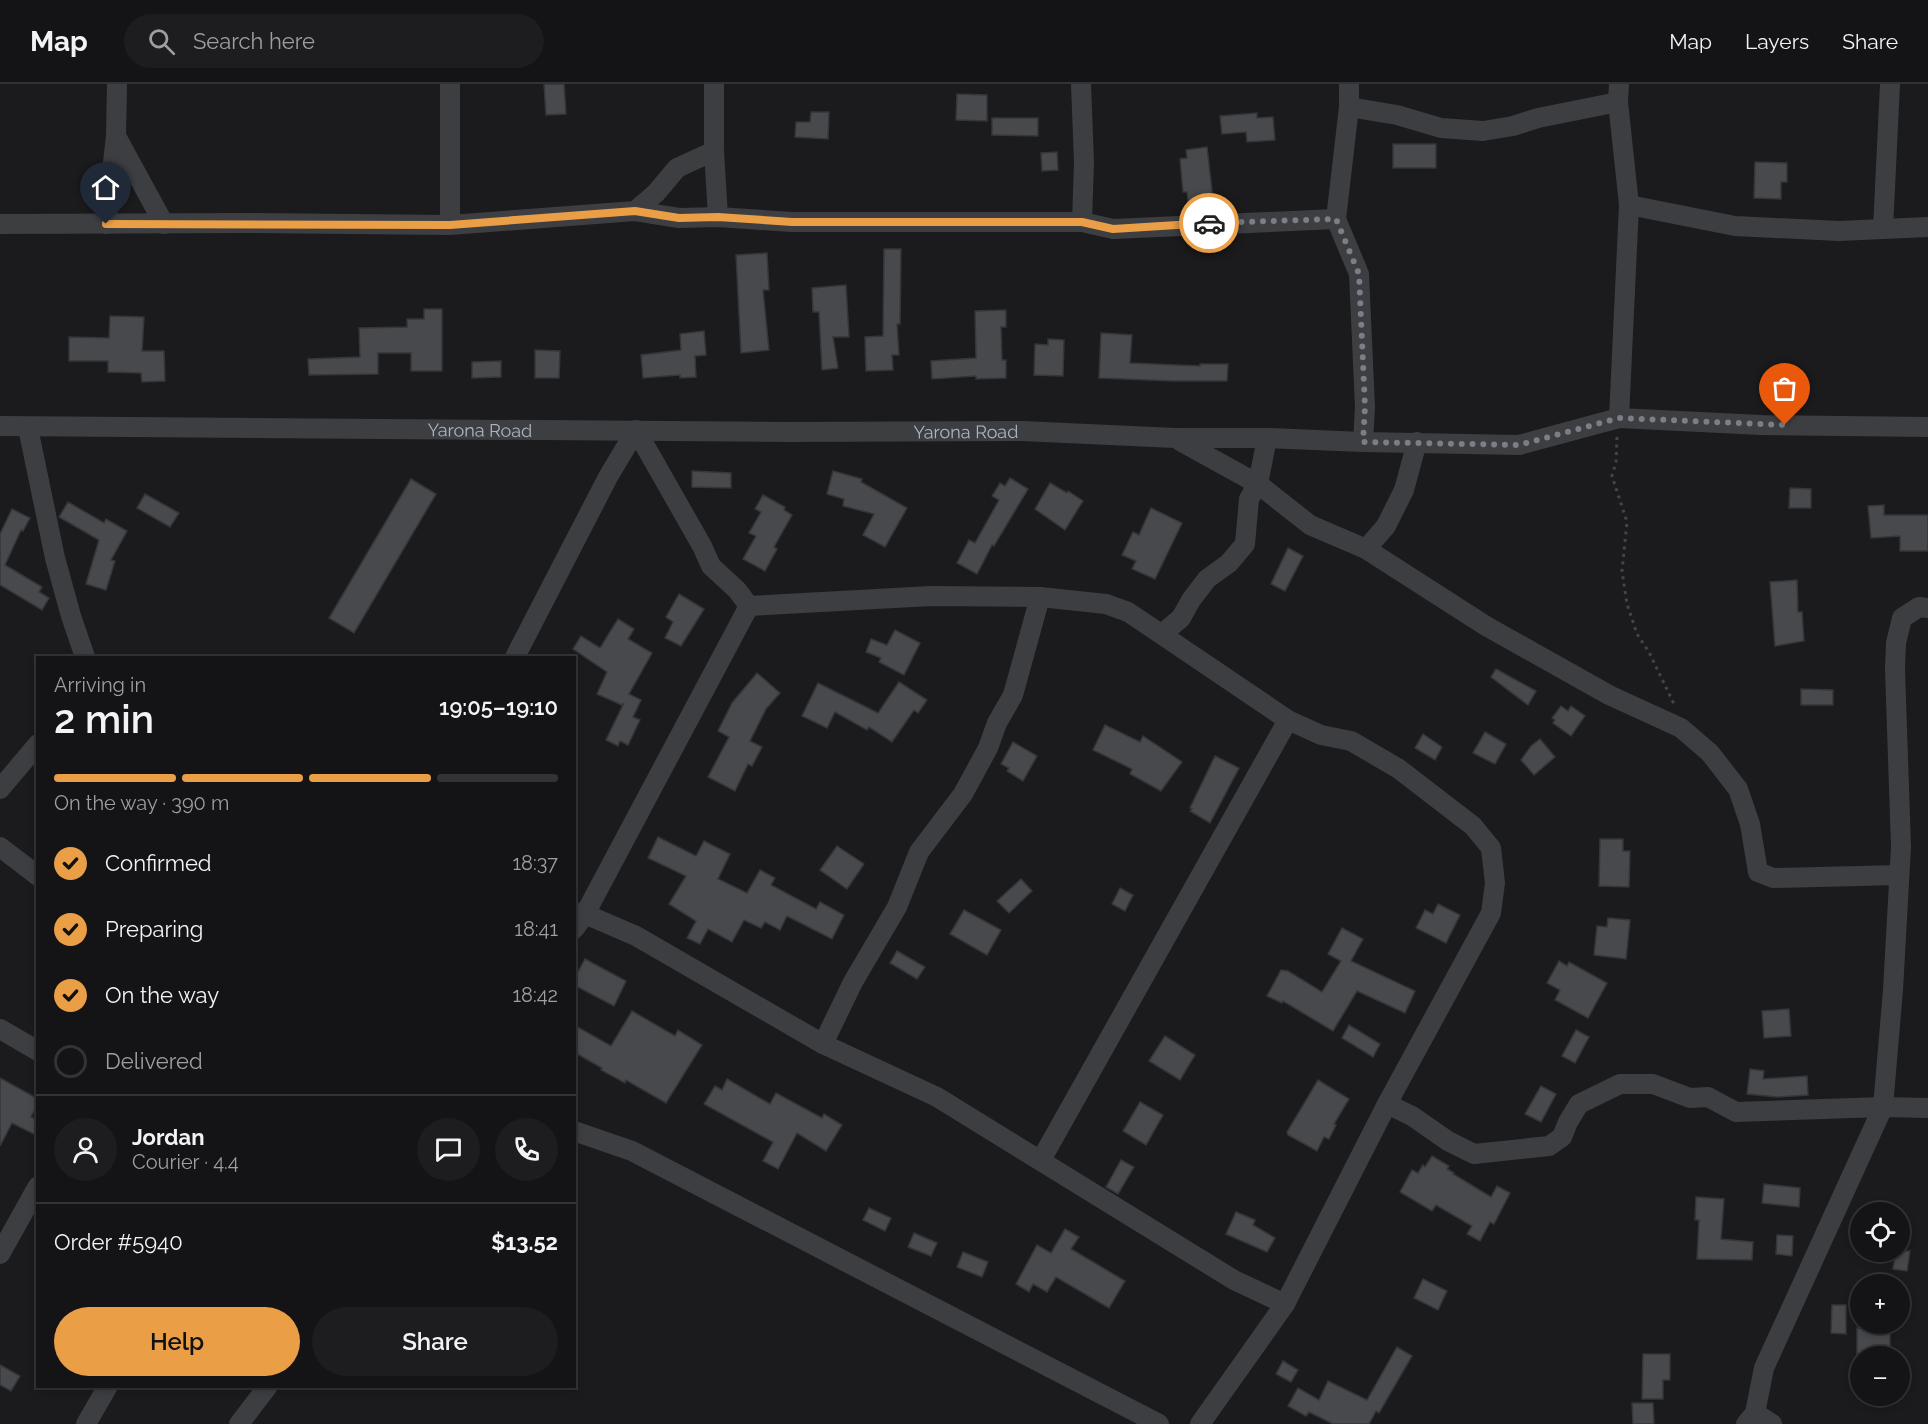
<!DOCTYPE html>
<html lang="en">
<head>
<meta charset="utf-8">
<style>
  body { margin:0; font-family:Raleway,sans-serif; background:#1d1d1f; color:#f1f3f6; height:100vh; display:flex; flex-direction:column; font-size:22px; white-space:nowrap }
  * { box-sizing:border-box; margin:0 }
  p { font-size:20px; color:#9d9ea1 }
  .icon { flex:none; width:33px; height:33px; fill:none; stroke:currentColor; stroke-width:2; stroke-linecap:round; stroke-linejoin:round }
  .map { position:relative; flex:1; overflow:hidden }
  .details { position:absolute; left:36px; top:572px; width:540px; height:732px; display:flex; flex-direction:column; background:#141416; border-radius:0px; box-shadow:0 3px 9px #0003,0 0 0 2px #333335 }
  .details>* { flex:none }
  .buttons { position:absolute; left:1850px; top:1118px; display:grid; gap:12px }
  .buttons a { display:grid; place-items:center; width:60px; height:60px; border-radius:50%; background:#141416; box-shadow:0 3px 9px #0003,0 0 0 2px #333335; font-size:30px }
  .pin { position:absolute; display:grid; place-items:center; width:51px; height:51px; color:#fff; margin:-62px -26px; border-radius:50% 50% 50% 0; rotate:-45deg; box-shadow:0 0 6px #0007 }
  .pin .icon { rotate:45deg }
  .courier { position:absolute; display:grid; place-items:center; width:60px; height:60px; margin:-30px; border:4px solid #ea9e46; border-radius:50%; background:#fff; color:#222; box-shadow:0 2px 8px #0007 }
  .head em { font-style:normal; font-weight:600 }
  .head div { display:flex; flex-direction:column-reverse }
  .head { display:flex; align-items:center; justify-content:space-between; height:102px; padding:0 18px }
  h1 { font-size:39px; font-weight:600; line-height:45px }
  .bar { display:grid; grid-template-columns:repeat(4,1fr); gap:9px 6px; align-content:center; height:72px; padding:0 18px }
  .bar i { height:8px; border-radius:4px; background:#333335 }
  .bar .active { background:#ea9e46 }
  .bar p { grid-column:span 4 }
  .line { display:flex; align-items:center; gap:15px; padding:0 18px; border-top:2px solid #333335 }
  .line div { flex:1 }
  .round { display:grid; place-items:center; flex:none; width:63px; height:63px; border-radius:32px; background:#1d1d1f }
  ol { padding:0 18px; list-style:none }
  li { display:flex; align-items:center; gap:18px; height:66px }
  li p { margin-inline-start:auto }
  li .icon { padding:6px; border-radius:50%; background:#ea9e46; color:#111; stroke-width:4 }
  li:last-child { color:#9d9ea1 }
  li i { width:33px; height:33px; border:3px solid #333335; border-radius:50% }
  .primary-button { display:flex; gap:12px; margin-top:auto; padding:12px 18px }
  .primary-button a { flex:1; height:69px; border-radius:36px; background:#ea9e46; color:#111; font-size:24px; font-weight:600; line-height:69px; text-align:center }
  .primary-button a+a { background:#1d1d1f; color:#f1f3f6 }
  header { display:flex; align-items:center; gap:36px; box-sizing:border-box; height:84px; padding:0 30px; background:#141416; border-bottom:2px solid #333335 }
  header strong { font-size:28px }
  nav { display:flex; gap:33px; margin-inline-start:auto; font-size:21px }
  .search { width:420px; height:54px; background:#1d1d1f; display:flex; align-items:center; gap:15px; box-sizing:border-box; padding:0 21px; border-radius:33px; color:#9d9ea1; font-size:22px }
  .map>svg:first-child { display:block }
</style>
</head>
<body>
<header>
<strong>Map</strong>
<div class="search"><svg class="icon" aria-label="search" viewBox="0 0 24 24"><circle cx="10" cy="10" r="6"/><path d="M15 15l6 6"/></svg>Search here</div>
<nav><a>Map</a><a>Layers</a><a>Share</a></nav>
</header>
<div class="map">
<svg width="1928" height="1340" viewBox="0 0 1928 1340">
  <rect width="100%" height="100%" fill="#1b1b1d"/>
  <g fill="#48494d" stroke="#353639" stroke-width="1.5">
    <polygon points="544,0 564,0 566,30 546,31"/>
    <polygon points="957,10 987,11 987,37 956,36"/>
    <polygon points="811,28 829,28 828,55 795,53 796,38 810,38"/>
    <polygon points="1257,29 1257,34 1273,33 1275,56 1247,58 1246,48 1222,50 1220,32"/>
    <polygon points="992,34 1038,34 1038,52 992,51"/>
    <rect x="1393" y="60" width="43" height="24"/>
    <polygon points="1207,63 1213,115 1188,117 1187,108 1183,108 1180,75 1187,74 1186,66"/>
    <polygon points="1057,68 1058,86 1042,87 1041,69"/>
    <polygon points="1755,78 1787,79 1787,98 1781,98 1781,115 1754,114"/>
    <polygon points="884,165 901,165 900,240 897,240 899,271 892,271 893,286 866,287 865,253 883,252"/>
    <polygon points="767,169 769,206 763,206 769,266 741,269 736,171"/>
    <polygon points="846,201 849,253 833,253 838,284 822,286 819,228 813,228 812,204"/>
    <polygon points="424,225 442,225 442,287 411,287 411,269 378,269 378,290 309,291 308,275 360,273 359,244 407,243 407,235 424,235"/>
    <polygon points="1006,226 1006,243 1001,243 1002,276 1006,276 1006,294 976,295 976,292 932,295 931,277 976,274 975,227"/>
    <polygon points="110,232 144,233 142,267 164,267 165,297 142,298 141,289 108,288 108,277 69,277 69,253 109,254"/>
    <polygon points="704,247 706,271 695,272 696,293 680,294 680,291 643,294 641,271 681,266 680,250"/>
    <polygon points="1101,249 1132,251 1130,279 1200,282 1200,280 1228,280 1227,297 1173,297 1099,294"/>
    <polygon points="1048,255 1064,256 1063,292 1034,291 1035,260 1048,261"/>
    <polygon points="535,266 560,267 559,294 535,294"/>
    <polygon points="501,277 501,293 472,294 472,278"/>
    <polygon points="692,387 731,389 731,404 692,403"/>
    <polygon points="833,387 862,395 861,398 907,424 885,463 863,451 874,430 843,422 844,415 827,410"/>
    <polygon points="1010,394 1028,405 994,462 992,461 977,490 957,479 969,456 975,459 999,416 992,412 1000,399 1005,402"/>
    <polygon points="411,395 436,410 354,549 329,534"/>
    <polygon points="1050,399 1067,409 1068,407 1083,417 1065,446 1035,425"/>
    <polygon points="1790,404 1811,405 1811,424 1789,424"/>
    <polygon points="145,410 179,429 170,443 137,424"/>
    <polygon points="763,411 785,423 784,426 792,431 774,463 777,465 765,487 743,475 756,452 749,449 761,428 755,425"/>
    <polygon points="68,418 104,439 106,435 127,447 111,476 115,477 106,506 86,500 99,456 59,433"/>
    <polygon points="1884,421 1884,431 1928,431 1928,467 1900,467 1900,452 1871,454 1868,422"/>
    <polygon points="1151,424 1182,439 1155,495 1132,485 1136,477 1122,471 1133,448 1139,451"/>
    <polygon points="12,425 30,434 23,447 21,446 5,481 42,503 39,508 49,514 42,526 0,501 0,450"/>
    <polygon points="1288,464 1303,472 1285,507 1271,500"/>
    <polygon points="1797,496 1798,528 1802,528 1804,557 1775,562 1770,498"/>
    <polygon points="679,510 704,525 681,562 665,554 673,538 666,533"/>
    <polygon points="618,535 634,545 628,555 652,569 629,610 641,616 633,633 640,636 628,661 620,657 618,662 606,656 624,619 622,621 597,610 607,588 573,565 581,552 600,564"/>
    <polygon points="895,546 920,559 904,591 879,578 881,574 866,568 871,555 887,561"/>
    <polygon points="1496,585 1536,607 1528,621 1491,593"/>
    <polygon points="757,589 780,609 766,625 750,657 762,663 752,682 748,680 735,707 708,693 729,653 718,647 732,619"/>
    <polygon points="899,598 927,616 918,629 914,626 892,658 869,643 867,646 835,628 827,644 802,632 818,599 878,629"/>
    <polygon points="1801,605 1833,606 1833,621 1801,621"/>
    <polygon points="1561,622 1568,627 1571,622 1585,632 1571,652 1553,639 1555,636 1552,634"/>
    <polygon points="1105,641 1140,658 1143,652 1182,678 1161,707 1130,690 1132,685 1093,666"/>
    <polygon points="1485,648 1506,660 1495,680 1473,669"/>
    <polygon points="1423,650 1442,663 1435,676 1415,664"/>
    <polygon points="1540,655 1555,673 1534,691 1521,676 1531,662"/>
    <polygon points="1013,658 1037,672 1023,697 1007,687 1009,684 1001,680"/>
    <polygon points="1215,672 1239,684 1210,739 1190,727 1192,725 1190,724"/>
    <polygon points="658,753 696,772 704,757 730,770 718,795 747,809 760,786 775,794 771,801 816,825 820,818 844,831 832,855 787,832 780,846 765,838 761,844 744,836 732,858 708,845 700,860 687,854 696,837 669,820 686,792 648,774"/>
    <polygon points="1600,755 1623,755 1623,767 1630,767 1629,803 1599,802"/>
    <polygon points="837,762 864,780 847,805 820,786"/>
    <polygon points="1021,795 1032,807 1009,829 997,817"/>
    <polygon points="1120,804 1133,811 1125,827 1112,820"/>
    <polygon points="1438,820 1460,831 1446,859 1416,844 1425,826 1433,830"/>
    <polygon points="964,826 1001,846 987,871 950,850"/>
    <polygon points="1608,834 1630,836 1626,875 1594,871 1597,842 1607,843"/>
    <polygon points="1342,844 1363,855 1351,877 1415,907 1405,929 1357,907 1333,947 1283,917 1282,919 1267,912 1281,886 1288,887 1322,908 1341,877 1328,870"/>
    <polygon points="897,867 925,883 917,895 890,879"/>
    <polygon points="585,875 626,897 614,922 574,901 574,895"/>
    <polygon points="1559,877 1567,882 1569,878 1607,899 1588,934 1555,916 1560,906 1547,899"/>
    <polygon points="1789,925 1791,952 1764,954 1762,927"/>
    <polygon points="632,927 675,952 678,946 702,961 666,1019 626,996 625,999 601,986 602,984 574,968 574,941 611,962"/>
    <polygon points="1349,941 1380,960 1373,973 1342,954"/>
    <polygon points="1576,946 1589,953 1575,979 1562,972"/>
    <polygon points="1165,952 1195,971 1180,996 1149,977"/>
    <polygon points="1750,985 1764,987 1763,995 1807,992 1808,1011 1777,1013 1747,1010"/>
    <polygon points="0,994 38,1015 38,1020 31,1033 38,1036 38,1052 12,1039 0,1062"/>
    <polygon points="727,995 770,1020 776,1009 822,1034 824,1030 842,1041 826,1067 797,1049 778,1085 763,1077 773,1058 704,1020 715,1002 722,1006"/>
    <polygon points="1318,996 1349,1015 1334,1040 1336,1041 1329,1055 1324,1053 1317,1067 1288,1051 1287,1048"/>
    <polygon points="1541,1002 1556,1010 1541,1038 1525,1030"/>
    <polygon points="1140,1018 1163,1031 1146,1061 1123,1047"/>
    <polygon points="1432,1072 1449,1082 1447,1085 1454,1089 1453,1090 1491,1113 1497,1102 1510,1109 1494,1140 1490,1138 1480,1157 1467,1150 1472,1142 1436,1121 1432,1127 1400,1108 1412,1086 1418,1089 1423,1081 1425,1083"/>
    <polygon points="1121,1076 1134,1083 1118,1110 1106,1103"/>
    <polygon points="1764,1100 1800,1104 1799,1123 1762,1119"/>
    <polygon points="1696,1113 1724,1115 1721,1155 1753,1158 1752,1176 1697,1175 1699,1136 1695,1136"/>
    <polygon points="869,1124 891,1134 885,1147 863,1136"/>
    <polygon points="1236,1128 1255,1136 1253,1141 1275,1154 1267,1168 1226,1150"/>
    <polygon points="1065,1145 1079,1153 1071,1165 1125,1197 1109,1224 1056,1193 1047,1208 1033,1200 1029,1208 1016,1200 1037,1161 1051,1169"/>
    <polygon points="914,1149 937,1159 931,1172 908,1163"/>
    <polygon points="1777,1151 1793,1152 1792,1172 1776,1170"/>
    <polygon points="1896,1167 1910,1167 1907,1187 1893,1185"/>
    <polygon points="963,1168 988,1178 982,1193 957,1183"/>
    <polygon points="1423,1195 1447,1207 1438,1226 1414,1214"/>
    <polygon points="1832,1221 1846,1221 1846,1250 1831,1249"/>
    <polygon points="1857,1244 1890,1245 1890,1272 1857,1272"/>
    <polygon points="1397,1263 1412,1272 1379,1329 1376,1327 1369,1340 1333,1340 1309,1328 1306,1332 1288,1322 1298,1304 1319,1316 1328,1297 1367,1316"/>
    <polygon points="1643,1270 1670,1270 1670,1296 1663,1296 1663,1315 1642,1315"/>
    <polygon points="1283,1277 1298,1286 1291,1298 1276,1290"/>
    <polygon points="0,1281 20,1292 11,1307 0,1301"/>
    <polygon points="1632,1319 1653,1319 1654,1340 1633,1340"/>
  </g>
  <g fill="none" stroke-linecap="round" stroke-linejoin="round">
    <polyline stroke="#424549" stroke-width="3" stroke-dasharray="3 4.5" stroke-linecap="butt" points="1617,353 1616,378 1612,392 1627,438 1622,487 1627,520 1637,550 1649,568 1674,620"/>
    <g stroke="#3c3e42" stroke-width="20">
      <polyline points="714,0 714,67 718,133"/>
      <polyline points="1081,0 1084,78 1082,138"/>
      <polyline points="1349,0 1349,23 1336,135 1359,190 1365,323 1363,358"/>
      <polyline points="1619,0 1618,18 1629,121 1619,334"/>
      <polyline points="1349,23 1397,31 1441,44 1483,47 1513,42 1538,34 1618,18"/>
      <polyline points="116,52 164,140"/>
      <polyline points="1629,121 1735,142 1839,147 1928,143"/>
      <polyline points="635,127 656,109 677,84 714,67"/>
      <polyline points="0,140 245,139 450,141 635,127 679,134 718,133 792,138 1082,138 1113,145 1336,135"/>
      <polyline points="106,140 116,52 117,0"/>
      <polyline points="450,141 450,0"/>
      <polyline points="1883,145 1890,0"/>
      <path id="s1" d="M0 342 787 348 1022 347 1175 354H1267L1363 358 1519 361 1619 334 1761 341 1928 343"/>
      <polyline points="28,344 55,474 71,532 85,573"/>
      <polyline points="1180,357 1258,400 1310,441 1366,465 1486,542 1609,611 1681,644 1710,669 1738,705 1750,740 1758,788 1773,794 1898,791"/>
      <polyline points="1366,465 1386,442 1404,406 1417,358"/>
      <polyline points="749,522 931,512 1040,513 1106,520 1128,528 1143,538 1288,636 1321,651 1351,657 1399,685 1473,742 1491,764 1495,799 1491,829 1387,1020 1285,1220 1200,1340"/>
      <polyline points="1162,550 1181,534 1191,516 1207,495 1229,479 1245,460 1249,415 1258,400 1267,354"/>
      <polyline points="515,573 608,393 636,346 702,462 711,482 737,506 749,522"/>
      <polyline points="0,705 38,660"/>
      <polyline points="0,763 38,792"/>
      <polyline points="574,828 585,830 636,852 823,960 937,1013 1234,1196 1285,1220"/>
      <polyline points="574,845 585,830 749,522"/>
      <polyline points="0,945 38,967"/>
      <polyline points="823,960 853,898 897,823 919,768 963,710 988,664 997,639 1013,611 1040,513"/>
      <polyline points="1387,1020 1412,1032 1448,1057 1474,1070 1549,1062 1562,1053 1568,1038 1579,1020 1620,1000 1653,1000 1690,1014 1708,1013 1736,1028 1883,1023 1928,1024"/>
      <polyline points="574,1047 632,1067 1159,1340"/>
      <polyline points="1041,1076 1288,636"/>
      <polyline points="0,1170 38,1102"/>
      <polyline points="1755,1329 1772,1340"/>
      <polyline points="86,1340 108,1302"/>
      <polyline points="239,1340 268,1302"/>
      <polyline points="1746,1340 1755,1329 1764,1284 1883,1023 1893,906 1901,763 1895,585 1896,559 1902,534 1919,523 1928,524"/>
    </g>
  </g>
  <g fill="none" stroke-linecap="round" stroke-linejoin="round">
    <polyline stroke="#7b7e84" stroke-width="6" stroke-dasharray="0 10.8" points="1209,139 1336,135 1359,190 1365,323 1363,358 1519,361 1619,334 1785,341"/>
    <polyline stroke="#ea9e46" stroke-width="8" points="106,140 450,141 635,127 679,134 718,133 792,138 1082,138 1113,145 1209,139"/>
  </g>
  <g text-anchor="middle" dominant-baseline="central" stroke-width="5" stroke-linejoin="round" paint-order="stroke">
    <g font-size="18" fill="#aeb4bc" stroke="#161618">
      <text stroke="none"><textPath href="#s1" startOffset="480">Yarona Road</textPath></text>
      <text stroke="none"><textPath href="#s1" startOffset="966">Yarona Road</textPath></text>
    </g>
  </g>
</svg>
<div class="buttons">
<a><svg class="icon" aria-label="locate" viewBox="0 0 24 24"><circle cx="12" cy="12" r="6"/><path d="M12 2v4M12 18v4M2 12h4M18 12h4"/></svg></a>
<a>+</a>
<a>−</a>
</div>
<div class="pin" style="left:1785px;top:341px;background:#ea580c"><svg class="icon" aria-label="bag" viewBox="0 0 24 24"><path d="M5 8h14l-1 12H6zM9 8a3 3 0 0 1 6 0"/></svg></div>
<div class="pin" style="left:106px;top:140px;background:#1f2937"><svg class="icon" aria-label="home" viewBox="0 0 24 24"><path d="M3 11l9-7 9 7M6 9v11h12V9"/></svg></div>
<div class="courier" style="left:1209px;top:139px"><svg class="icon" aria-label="car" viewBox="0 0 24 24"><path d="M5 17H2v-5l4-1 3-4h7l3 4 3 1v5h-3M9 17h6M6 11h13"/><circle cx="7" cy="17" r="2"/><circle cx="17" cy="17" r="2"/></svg></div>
<section class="details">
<div class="head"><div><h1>2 min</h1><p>Arriving in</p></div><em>19:05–19:10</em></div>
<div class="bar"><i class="active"></i><i class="active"></i><i class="active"></i><i></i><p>On the way · 390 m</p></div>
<ol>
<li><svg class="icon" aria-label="check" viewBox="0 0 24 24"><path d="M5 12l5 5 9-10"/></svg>Confirmed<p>18:37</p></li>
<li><svg class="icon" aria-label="check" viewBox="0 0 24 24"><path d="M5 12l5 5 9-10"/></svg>Preparing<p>18:41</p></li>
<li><svg class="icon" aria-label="check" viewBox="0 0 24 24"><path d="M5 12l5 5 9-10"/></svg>On the way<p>18:42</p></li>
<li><i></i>Delivered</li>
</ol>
<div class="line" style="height:108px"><a class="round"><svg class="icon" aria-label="person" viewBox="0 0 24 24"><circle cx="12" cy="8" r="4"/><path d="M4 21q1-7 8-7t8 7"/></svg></a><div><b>Jordan</b><p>Courier · 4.4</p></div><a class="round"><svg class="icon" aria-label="chat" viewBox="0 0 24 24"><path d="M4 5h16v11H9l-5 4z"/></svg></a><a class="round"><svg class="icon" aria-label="phone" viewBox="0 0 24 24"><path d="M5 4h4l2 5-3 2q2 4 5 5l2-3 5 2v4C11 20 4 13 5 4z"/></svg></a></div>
<div class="line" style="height:78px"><div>Order #5940</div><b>$13.52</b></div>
<div class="primary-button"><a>Help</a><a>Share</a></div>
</section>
</div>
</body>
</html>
